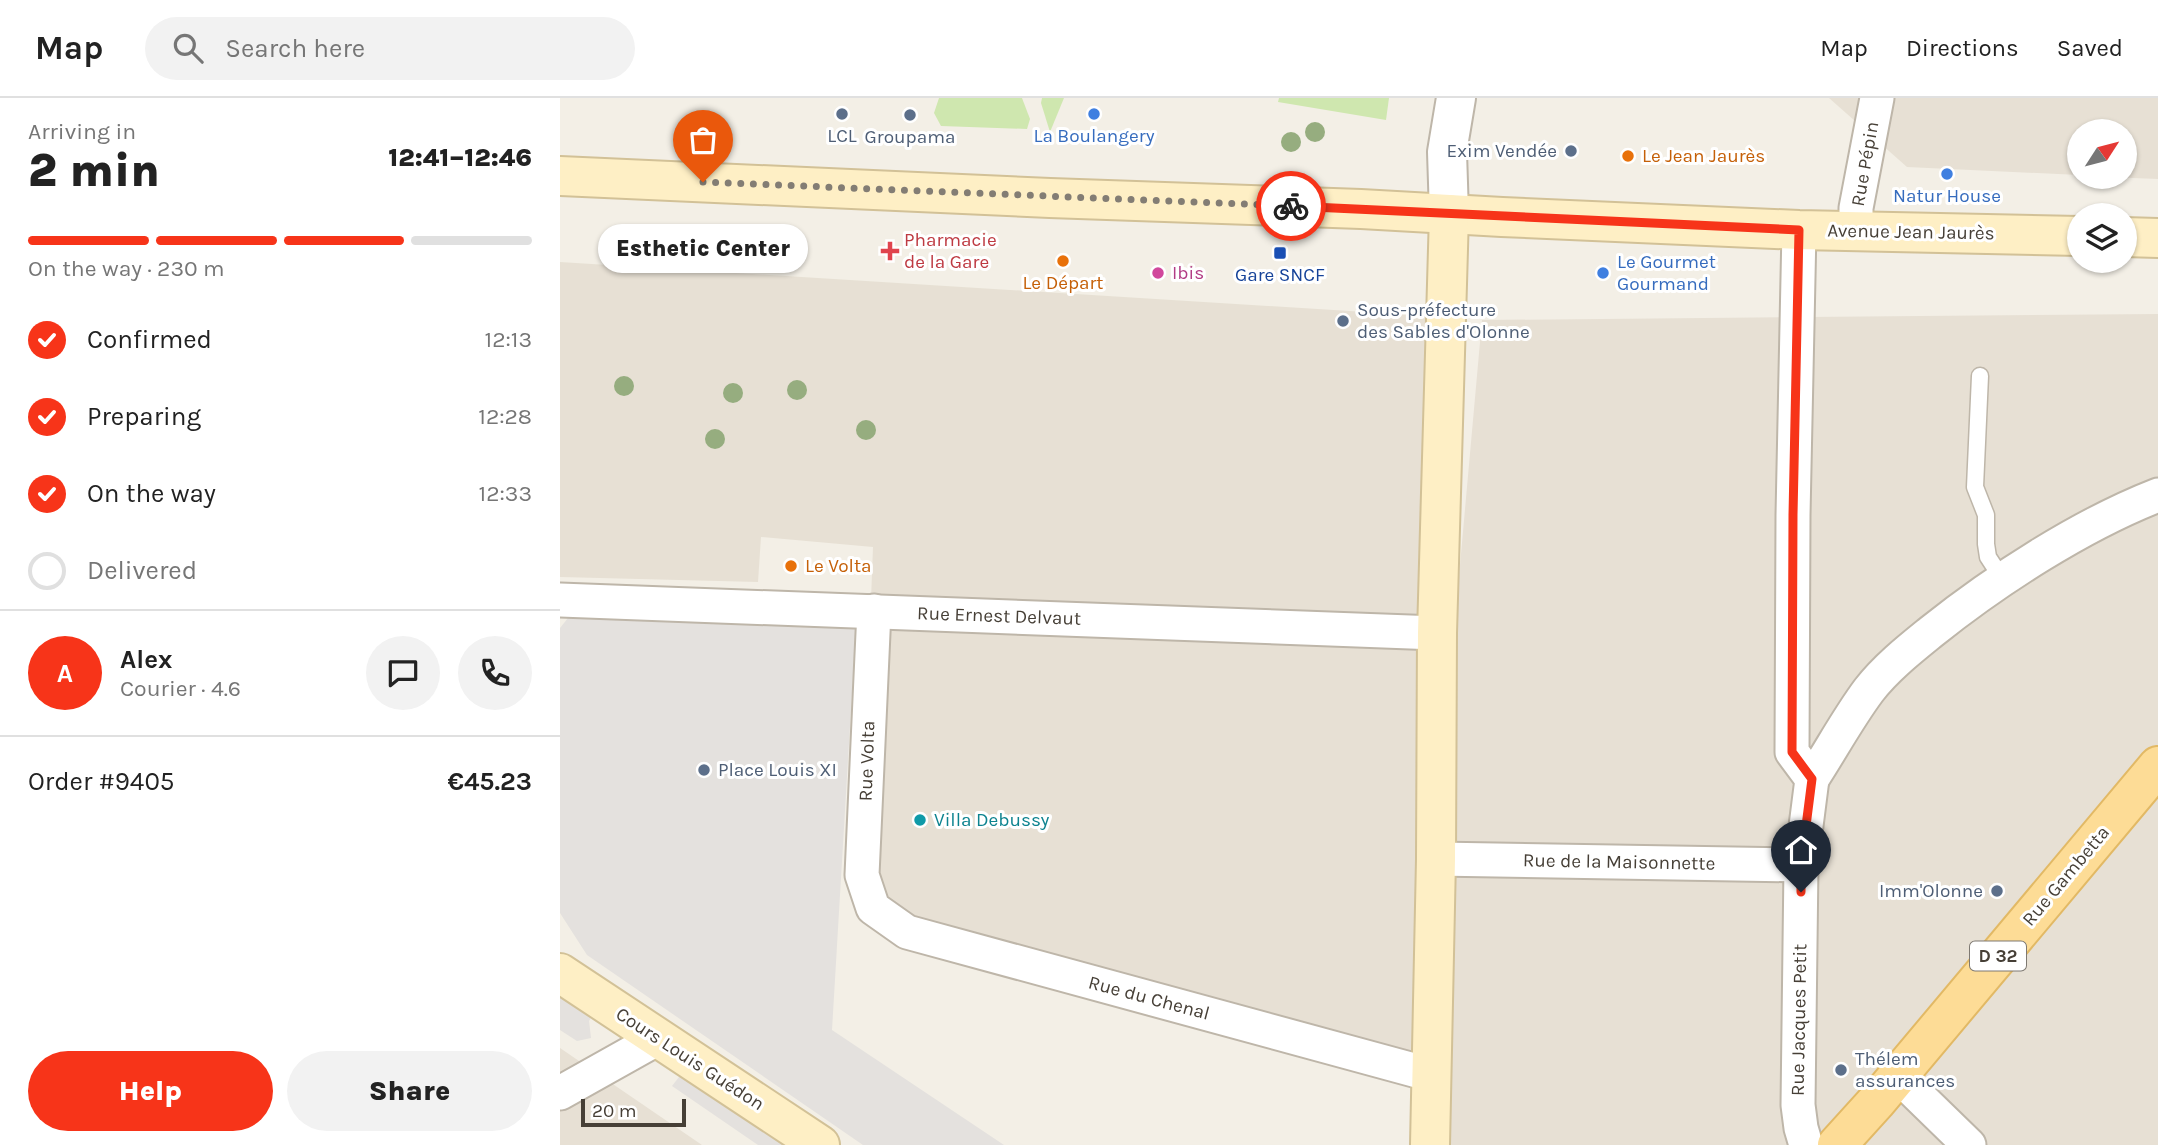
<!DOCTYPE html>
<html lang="en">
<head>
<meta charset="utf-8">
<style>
  body { margin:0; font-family:Karla,sans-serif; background:#f2f2f2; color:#222; height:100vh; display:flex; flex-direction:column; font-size:26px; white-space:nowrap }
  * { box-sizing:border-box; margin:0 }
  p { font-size:23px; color:#767676 }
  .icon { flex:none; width:38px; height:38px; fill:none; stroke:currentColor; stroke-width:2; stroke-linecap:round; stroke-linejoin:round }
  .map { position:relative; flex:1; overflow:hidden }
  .side { display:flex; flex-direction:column; background:#fff; width:560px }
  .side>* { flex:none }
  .needle { width:46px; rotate:54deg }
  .fabs { position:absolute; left:1507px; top:21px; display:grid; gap:14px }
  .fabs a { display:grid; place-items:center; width:70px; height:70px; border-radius:50%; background:#fff; box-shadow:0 2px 5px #0004; font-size:35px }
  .scale { position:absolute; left:21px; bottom:18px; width:105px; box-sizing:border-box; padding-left:7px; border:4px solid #463f36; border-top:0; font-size:19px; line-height:24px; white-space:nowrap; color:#463f36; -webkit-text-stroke:5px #fff; paint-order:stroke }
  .pin { position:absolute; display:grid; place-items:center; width:60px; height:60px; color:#fff; margin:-72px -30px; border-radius:50% 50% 50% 0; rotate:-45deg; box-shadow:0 0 7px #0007 }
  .pin .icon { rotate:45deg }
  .courier { position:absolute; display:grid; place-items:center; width:70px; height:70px; margin:-35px; border:5px solid #f73419; border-radius:50%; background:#fff; color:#222; box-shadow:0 2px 9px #0007 }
  .bubble { position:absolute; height:49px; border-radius:24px; background:#fff; box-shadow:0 2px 5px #0004; font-size:23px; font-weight:800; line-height:49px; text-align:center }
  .summary em { font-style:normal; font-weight:800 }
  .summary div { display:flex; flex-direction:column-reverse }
  .summary { display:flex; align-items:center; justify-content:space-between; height:119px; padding:0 28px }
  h1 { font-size:46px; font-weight:800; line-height:52px }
  .bar { display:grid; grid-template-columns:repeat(4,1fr); gap:10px 7px; align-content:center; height:84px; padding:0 28px }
  .bar i { height:9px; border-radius:5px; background:#e0e0e0 }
  .bar .selected { background:#f73419 }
  .bar p { grid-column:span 4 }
  .line { display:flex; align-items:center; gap:18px; padding:0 28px; border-top:2px solid #e0e0e0 }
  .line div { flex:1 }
  .round { display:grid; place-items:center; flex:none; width:74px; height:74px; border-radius:37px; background:#f2f2f2 }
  ol { padding:0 28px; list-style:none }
  li { display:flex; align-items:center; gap:21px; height:77px }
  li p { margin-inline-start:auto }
  li .icon { padding:7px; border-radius:50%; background:#f73419; color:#fff; stroke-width:4 }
  li:last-child { color:#767676 }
  li i { width:38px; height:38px; border:4px solid #e0e0e0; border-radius:50% }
  .cta { display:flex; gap:14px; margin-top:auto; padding:14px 28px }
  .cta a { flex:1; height:80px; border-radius:42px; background:#f73419; color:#fff; font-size:28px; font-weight:800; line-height:80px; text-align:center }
  .cta a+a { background:#f2f2f2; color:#222 }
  header { display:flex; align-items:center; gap:42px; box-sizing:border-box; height:98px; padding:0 35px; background:#fff; border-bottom:2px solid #e0e0e0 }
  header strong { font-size:33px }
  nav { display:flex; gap:38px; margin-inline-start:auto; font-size:24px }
  .search { width:490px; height:63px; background:#f2f2f2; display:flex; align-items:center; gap:18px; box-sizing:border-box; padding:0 24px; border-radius:38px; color:#767676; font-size:26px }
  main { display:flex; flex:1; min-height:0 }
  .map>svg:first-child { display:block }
</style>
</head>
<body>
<header>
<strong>Map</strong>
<div class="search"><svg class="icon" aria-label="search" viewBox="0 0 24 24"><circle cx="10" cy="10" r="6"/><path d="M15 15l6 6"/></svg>Search here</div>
<nav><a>Map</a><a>Directions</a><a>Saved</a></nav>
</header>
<main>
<section class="side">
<div class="summary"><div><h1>2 min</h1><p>Arriving in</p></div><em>12:41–12:46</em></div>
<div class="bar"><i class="selected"></i><i class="selected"></i><i class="selected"></i><i></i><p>On the way · 230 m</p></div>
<ol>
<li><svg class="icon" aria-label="check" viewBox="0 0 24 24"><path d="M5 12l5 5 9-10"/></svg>Confirmed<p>12:13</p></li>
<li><svg class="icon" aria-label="check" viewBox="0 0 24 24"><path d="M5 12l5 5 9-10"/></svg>Preparing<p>12:28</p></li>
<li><svg class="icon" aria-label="check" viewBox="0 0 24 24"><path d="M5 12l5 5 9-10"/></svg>On the way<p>12:33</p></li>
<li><i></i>Delivered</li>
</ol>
<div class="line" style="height:126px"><b class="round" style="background:#f73419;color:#fff">A</b><div><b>Alex</b><p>Courier · 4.6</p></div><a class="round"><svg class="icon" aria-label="chat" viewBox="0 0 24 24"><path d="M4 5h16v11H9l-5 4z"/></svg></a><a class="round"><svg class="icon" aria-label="phone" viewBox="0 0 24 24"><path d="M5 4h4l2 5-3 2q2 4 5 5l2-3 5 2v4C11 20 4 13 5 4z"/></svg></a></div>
<div class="line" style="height:91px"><div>Order #9405</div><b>€45.23</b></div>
<div class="cta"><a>Help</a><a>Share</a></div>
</section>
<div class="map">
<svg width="1598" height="1047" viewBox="0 0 1598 1047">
  <rect width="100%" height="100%" fill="#f3efe6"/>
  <g fill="#e7e0d4">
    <polygon points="1269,0 1598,0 1598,81 1548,79 1564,79 1564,33 1519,33 1519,77 1347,69"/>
    <polygon points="0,164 869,218 852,958 299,816 313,449 201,439 198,484 0,479"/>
    <polygon points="1598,216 1598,647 1257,1047 881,1047 887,612 922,222"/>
    <polygon points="1598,691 1598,1047 1295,1047"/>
    <polygon points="0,950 142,1047 0,1047"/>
  </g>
  <g fill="#cfe7af">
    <polygon points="379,0 462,0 470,21 467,31 381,28 374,15"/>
    <polygon points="482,0 504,0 490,34 481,5"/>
    <polygon points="719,0 829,0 826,22 718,4"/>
  </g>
  <g fill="#e4e1de">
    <polygon points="8,520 296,527 272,932 444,1047 303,1047 27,857 0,815 0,530"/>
    <polygon points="0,875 41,902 29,923 31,940 17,943 0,932"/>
    <polygon points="133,961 260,1047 198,1047 112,988"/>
  </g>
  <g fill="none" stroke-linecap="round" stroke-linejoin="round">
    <g stroke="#beb6a9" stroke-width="19">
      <polyline id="service" points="1420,278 1415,389 1426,417 1426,446 1428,459 1443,482"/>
    </g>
    <g stroke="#beb6a9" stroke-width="37">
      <g id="minor">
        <polyline points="1239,132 1233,417 1232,654 1252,681 1241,767 1238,1007 1241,1030 1246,1047"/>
        <polyline points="1296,132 1296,110 1317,0"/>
        <polyline points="0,502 877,535"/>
        <polyline points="314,513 302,777 313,810 347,834 872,977"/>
        <path d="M1252 681C1271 652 1288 620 1309 592 1326 570 1350 551 1371 534 1436 482 1521 427 1598 397"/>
        <polyline points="876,761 1241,767"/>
        <polyline points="1338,978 1409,1047"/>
        <polyline points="0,995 100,939"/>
      </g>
    </g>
    <g stroke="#beb6a9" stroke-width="42">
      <polyline id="tertiary" points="889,116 887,54 896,0"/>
    </g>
    <g stroke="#d2c197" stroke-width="42">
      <g id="secondary">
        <polyline points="0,78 490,100 801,111 942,119 1239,132 1519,138"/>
        <polyline points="1564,139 1598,140"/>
        <polyline points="0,875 260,1047"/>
        <polyline points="870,1047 876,761 877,535 889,116"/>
      </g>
    </g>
    <g stroke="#e2b965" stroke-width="42">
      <polyline id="primary" points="1277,1047 1316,1004 1598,668"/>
    </g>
    <use href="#service" stroke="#fff" stroke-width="16"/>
    <use href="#minor" stroke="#fff" stroke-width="33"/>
    <use href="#tertiary" stroke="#fff" stroke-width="38"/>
    <use href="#secondary" stroke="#feefc5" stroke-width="38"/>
    <use href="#primary" stroke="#fddc96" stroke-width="38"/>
  </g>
  <g fill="#96ad7f">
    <circle cx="755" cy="34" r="10"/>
    <circle cx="731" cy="44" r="10"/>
    <circle cx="64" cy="288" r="10"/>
    <circle cx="237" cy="292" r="10"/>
    <circle cx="173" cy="295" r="10"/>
    <circle cx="306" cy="332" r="10"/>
    <circle cx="155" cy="341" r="10"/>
  </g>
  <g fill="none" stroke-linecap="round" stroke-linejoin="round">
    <polyline stroke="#837d74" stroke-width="7" stroke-dasharray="0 12.6" points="143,84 731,108"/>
    <polyline stroke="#f73419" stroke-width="9" points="731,108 1239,132 1233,417 1232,654 1252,681 1241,767 1241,794"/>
  </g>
  <g fill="#5c6f8a" stroke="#fff" stroke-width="2.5">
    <circle cx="282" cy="16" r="7"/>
    <circle cx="350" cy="17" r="7"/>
    <circle cx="1011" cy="53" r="7"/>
    <circle cx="783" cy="223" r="7"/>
    <circle cx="144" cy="672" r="7"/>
    <circle cx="1437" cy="793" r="7"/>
    <circle cx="1281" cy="972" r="7"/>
  </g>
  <g fill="#3f7fe0" stroke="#fff" stroke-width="2.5">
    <circle cx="534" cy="16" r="7"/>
    <circle cx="1387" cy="76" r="7"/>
    <circle cx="1043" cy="175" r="7"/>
  </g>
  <g fill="#e8710a" stroke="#fff" stroke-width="2.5">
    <circle cx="1068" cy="58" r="7"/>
    <circle cx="503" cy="163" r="7"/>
    <circle cx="231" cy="468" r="7"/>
  </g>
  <path fill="#e0444e" stroke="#fff" stroke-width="2.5" d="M326.5 142.5h7v7h7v7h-7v7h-7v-7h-7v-7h7z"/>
  <rect fill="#1a4fb4" stroke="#fff" stroke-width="2.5" x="713" y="148" width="14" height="14" rx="3.5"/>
  <circle fill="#d1479c" stroke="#fff" stroke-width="2.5" cx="598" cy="175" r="7"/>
  <circle fill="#0f9aa8" stroke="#fff" stroke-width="2.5" cx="360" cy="722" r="7"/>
  <g text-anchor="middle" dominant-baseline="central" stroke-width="6" stroke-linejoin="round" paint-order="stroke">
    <rect fill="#fff" stroke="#7e7972" stroke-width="2" x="1410" y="843.5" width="56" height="29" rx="5"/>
    <g font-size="18" font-weight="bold" fill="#463f36">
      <text x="1438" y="858">D 32</text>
    </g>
    <g font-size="19" fill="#4e5e75" stroke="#fff" text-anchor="start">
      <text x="282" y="38" text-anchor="middle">LCL</text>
      <text x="350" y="39" text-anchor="middle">Groupama</text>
      <text x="997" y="53" text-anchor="end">Exim Vendée</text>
      <text x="797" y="212">Sous-préfecture<tspan x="797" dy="22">des Sables d'Olonne</tspan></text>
      <text x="158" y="672">Place Louis XI</text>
      <text x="1423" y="793" text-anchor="end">Imm'Olonne</text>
      <text x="1295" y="961">Thélem<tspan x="1295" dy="22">assurances</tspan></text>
    </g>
    <g font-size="19" fill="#366cbe" stroke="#fff">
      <text x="534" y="38">La Boulangery</text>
      <text x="1387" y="98">Natur House</text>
      <text x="1057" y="164" text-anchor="start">Le Gourmet<tspan x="1057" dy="22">Gourmand</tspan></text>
    </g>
    <g font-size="19" fill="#c56008" stroke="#fff" text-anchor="start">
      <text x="1082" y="58">Le Jean Jaurès</text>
      <text x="503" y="185" text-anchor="middle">Le Départ</text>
      <text x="245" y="468">Le Volta</text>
    </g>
    <g font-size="19" fill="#463f36" stroke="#fff">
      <text transform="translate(1305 66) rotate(-80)">Rue Pépin</text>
      <text transform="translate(1351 134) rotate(1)">Avenue Jean Jaurès</text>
      <text transform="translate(439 518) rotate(2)">Rue Ernest Delvaut</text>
      <text transform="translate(307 663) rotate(-88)">Rue Volta</text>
      <text transform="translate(1059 764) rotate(1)">Rue de la Maisonnette</text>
      <text transform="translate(1506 778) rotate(-50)">Rue Gambetta</text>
      <text transform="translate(589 900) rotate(15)">Rue du Chenal</text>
      <text transform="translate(1239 922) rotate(-89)">Rue Jacques Petit</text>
      <text transform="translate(130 961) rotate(33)">Cours Louis Guédon</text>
    </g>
    <g font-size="19" fill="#be3a42" stroke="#fff" text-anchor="start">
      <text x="344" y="142">Pharmacie<tspan x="344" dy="22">de la Gare</tspan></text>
    </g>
    <g font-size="19" fill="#b23c85" stroke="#fff" text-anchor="start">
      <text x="612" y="175">Ibis</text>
    </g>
    <g font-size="19" fill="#164399" stroke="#fff">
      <text x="720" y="177">Gare SNCF</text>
    </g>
    <g font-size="19" fill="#0d838f" stroke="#fff" text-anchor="start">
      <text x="374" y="722">Villa Debussy</text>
    </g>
  </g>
</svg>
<div class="fabs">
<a><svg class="needle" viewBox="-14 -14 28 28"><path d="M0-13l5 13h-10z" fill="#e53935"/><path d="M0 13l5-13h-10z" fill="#767676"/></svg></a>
<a><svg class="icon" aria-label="layers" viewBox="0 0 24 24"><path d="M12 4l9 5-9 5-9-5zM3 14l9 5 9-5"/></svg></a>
</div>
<div class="scale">20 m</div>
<div class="pin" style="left:143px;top:84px;background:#ea580c"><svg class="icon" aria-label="bag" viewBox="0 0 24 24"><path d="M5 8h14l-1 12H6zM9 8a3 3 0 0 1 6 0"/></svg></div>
<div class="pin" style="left:1241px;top:794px;background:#1f2937"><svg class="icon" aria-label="home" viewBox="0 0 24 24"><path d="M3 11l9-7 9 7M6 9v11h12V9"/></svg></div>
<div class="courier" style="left:731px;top:108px"><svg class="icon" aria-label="bike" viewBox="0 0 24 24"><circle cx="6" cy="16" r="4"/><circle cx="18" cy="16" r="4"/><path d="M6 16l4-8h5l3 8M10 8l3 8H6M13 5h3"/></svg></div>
<div class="bubble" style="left:38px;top:126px;width:210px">Esthetic Center</div>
</div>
</main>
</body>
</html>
